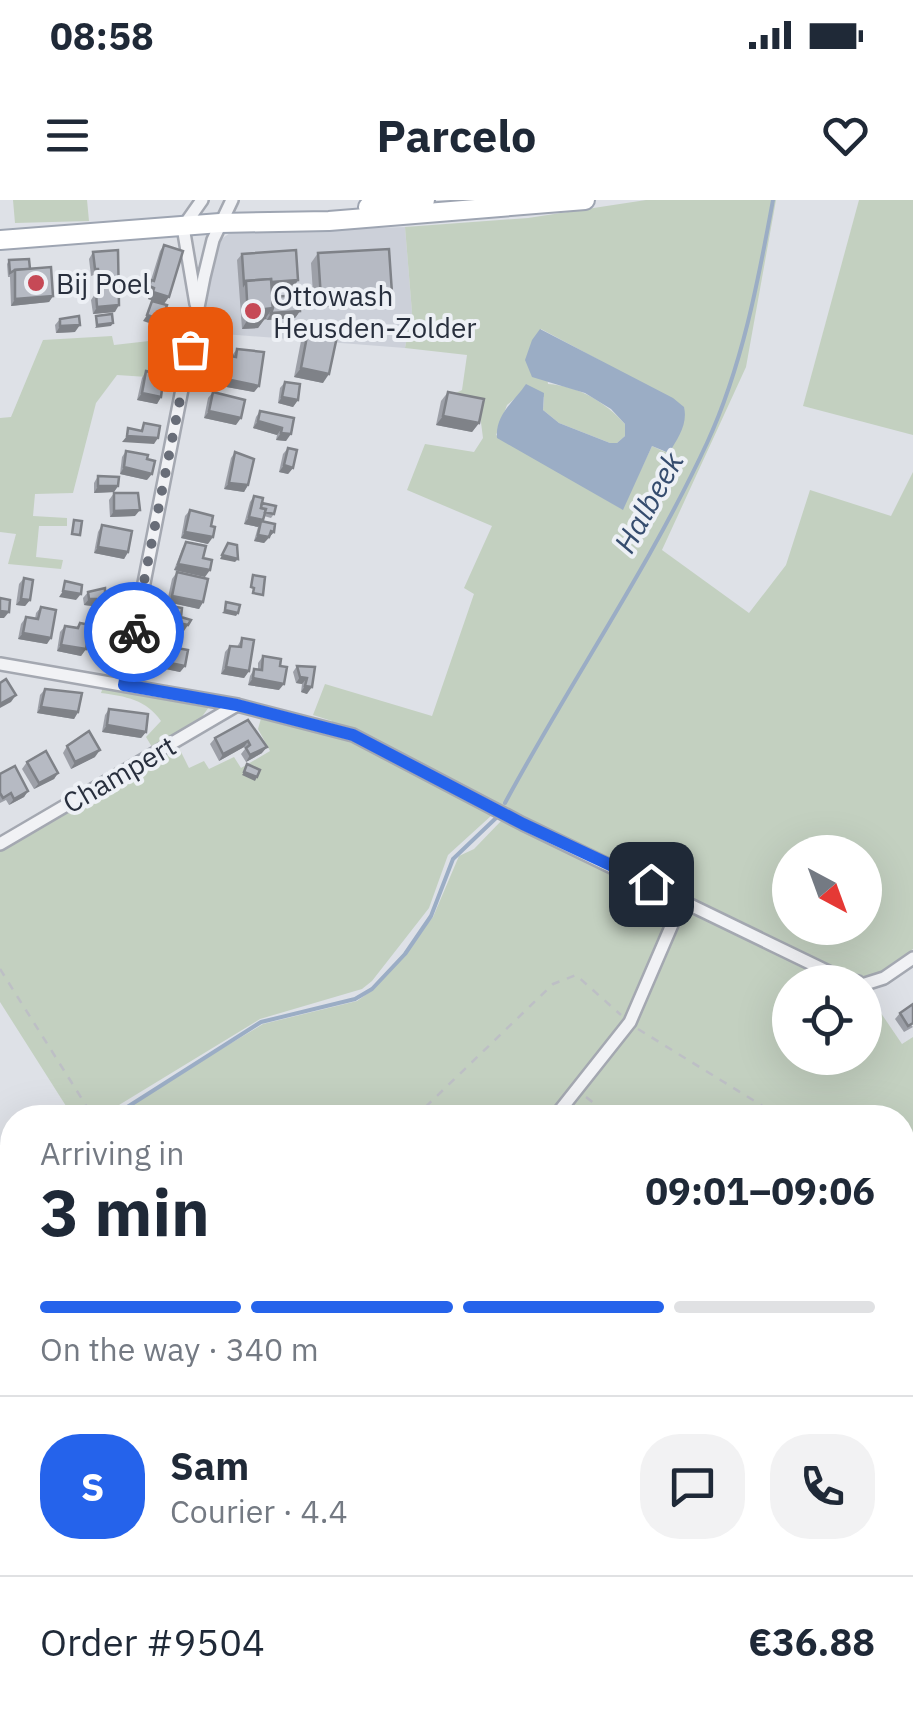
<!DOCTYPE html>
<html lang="en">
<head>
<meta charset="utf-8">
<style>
  body { margin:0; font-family:"IBM Plex Sans",sans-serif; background:#f2f2f3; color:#1f2937; height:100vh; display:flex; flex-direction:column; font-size:38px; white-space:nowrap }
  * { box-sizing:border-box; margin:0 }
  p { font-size:32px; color:#747a83 }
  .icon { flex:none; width:55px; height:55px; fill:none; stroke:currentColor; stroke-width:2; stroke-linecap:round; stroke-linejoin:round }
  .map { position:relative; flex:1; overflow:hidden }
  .drawer { position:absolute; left:0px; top:905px; width:915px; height:622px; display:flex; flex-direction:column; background:#fff; border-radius:40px 40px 0 0; box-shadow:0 10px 40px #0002 }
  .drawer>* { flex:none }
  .needle { width:65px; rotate:139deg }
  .tools { position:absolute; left:772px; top:635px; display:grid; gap:20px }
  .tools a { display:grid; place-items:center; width:110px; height:110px; border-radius:50%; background:#fff; box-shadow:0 10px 40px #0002; font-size:50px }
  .pin { position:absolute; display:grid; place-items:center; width:85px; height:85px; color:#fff; margin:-42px; border-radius:20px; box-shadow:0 5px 15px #0006 }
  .courier { position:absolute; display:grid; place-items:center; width:100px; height:100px; margin:-50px; border:8px solid #2563eb; border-radius:50%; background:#fff; color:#222; box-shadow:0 2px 12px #0007 }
  .overview em { font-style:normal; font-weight:700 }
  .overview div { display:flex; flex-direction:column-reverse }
  .overview { display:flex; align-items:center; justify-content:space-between; height:170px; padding:0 40px }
  h1 { font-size:65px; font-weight:700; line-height:75px }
  .bar { display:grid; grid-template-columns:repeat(4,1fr); gap:15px 10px; align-content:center; height:120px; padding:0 40px }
  .bar i { height:12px; border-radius:8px; background:#e0e1e3 }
  .bar .current { background:#2563eb }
  .bar p { grid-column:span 4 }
  .line { display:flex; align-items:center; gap:25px; padding:0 40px; border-top:2px solid #e0e1e3 }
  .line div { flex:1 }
  .round { display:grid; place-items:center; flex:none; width:105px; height:105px; border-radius:40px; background:#f2f2f3 }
  .status { display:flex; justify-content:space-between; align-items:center; height:70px; padding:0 50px; background:#fff; direction:ltr }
  .status svg { height:28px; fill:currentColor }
  header { display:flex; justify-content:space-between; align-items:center; height:130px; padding:0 40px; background:#fff; font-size:45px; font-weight:700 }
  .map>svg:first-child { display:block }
</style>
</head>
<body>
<div class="status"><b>08:58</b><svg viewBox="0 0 49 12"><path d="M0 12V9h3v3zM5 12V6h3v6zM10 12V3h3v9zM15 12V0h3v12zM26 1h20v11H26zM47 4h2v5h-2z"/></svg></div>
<header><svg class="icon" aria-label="menu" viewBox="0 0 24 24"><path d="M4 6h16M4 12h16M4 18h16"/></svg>Parcelo<svg class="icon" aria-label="heart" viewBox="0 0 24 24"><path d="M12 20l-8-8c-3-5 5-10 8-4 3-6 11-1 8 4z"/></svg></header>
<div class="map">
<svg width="913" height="1526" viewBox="0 0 913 1526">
  <rect width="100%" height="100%" fill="#dee1e7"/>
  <polygon fill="#ccd0d9" points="299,27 315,30 405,27 412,112 405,148 198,132 220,40 230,33"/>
  <g fill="#c3d0c0" fill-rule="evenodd">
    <polygon points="13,0 87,0 89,21 15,23"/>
    <path d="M646 0H776L746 167 662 350 749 413 786 365 810 290 891 316 913 272V749L873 777 870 797 902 844 913 837V1031L903 1043 902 918 73 917 0 802V648L179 548 189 568 204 561 209 569 234 557 241 568 270 551 258 529 262 515 328 534 332 521 313 515 325 484 432 516 474 394 464 388 492 326 407 290 425 244 474 252 483 238 479 207 442 200 462 190 467 155 405 148 412 112 405 27 528 18ZM541 129 599 160 665 252 652 246 622 309 496 235 507 205 519 195 544 197 543 210 559 223 610 243 616 244 625 236V224C605 202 579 186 548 184ZM492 615 501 621 474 649 459 656 433 717 374 789 357 801 263 824 121 909 119 905 260 819 362 789 372 781 429 708 448 655ZM790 652H865V728H790ZM790 782H865V858H790Z"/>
    <polygon points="859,0 913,0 913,235 803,206"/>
    <polygon points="112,136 114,145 184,137 177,179 117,175 96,203 73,293 35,294 33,316 67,318 67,326 39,326 36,357 63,360 61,369 8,364 16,334 0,332 0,218 11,217 43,140"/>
    <path d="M103 487 203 504 209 507 201 518 152 547 146 537 161 521C147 500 125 496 101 493Z"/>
    <polygon points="12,1218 12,1510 0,1526 0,1225"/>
    <polygon points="62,1515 467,1515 457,1526 78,1526"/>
    <polygon points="638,1515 805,1515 798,1526 628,1526"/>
  </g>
  <path fill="#9badc5" d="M540 129 673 198 684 207C688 224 678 238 669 253L652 246 623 310 497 238C495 214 514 202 526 184L544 193 543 210 559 223 610 243H617L625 236V224L611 209 585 193 532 177 525 160 532 140Z"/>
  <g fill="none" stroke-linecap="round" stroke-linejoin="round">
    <g stroke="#9badc5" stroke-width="4">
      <path d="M505 603C570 482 649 368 707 243 742 167 758 82 773 0"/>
      <polyline points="110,918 261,822 355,799 372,789 405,754 431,716 453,659 496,618"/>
      <polyline points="0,946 12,944"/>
    </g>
    <g stroke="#a4a8b1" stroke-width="16">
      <g id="street">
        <polyline points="196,104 183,27 202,0"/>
        <polyline points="0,464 237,505 353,535 523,624 845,780 858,782"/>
        <polyline points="124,485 204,77 213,40 232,0"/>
        <polyline points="0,644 237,505"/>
        <polyline points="865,784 884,778 913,758"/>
        <polyline points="554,918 630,822 683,699"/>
        <polyline points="902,1057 913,1046"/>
        <polyline points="902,1380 913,1363"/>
        <polyline points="142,1526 149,1515"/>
        <polyline points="469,1526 479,1515"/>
        <polyline points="808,1526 815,1515"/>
      </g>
    </g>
    <g stroke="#9ea5b2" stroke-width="22">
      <g id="primary">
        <polyline points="368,7 425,0"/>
        <polyline points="0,40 220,23 329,21 585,0"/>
      </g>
    </g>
    <g stroke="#bdbfc5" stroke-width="2.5" stroke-dasharray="8 8" stroke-linecap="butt">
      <polyline points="0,769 94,918"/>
      <polyline points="638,829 782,918"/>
      <polyline points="586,897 613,918"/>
      <polyline points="414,918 553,784 576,775 621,815"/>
      <polyline points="902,988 913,993"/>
      <polyline points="0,1244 12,1238"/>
      <polyline points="0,1480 12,1488"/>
      <polyline points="54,1515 72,1526"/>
      <polyline points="73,1525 85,1526"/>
      <polyline points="118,1526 120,1515"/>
    </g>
    <use href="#street" stroke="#f1f2f5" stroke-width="11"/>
    <use href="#primary" stroke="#fff" stroke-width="18"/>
  </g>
  <g fill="#9da0a8">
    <polygon points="164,45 164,104 148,99 150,94 145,93 151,80 160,51"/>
    <polygon points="93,52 115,112 93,114 91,100 95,94 94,75 91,76 89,59"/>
    <polygon points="318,53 392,93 385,103 314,108 311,63"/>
    <polygon points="242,54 294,87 272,88 272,97 300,111 295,118 267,120 265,118 258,128 242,129 237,60"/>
    <polygon points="9,60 30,69 53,96 49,102 11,106 10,77 8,77 7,64"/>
    <polygon points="60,119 75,132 56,133 55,125"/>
    <polygon points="308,131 323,183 294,177 301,141"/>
    <polygon points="237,149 259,186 254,192 221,186 221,170"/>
    <polygon points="146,171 161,197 157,204 137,200 142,178"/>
    <polygon points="285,182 298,200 293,207 278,203 280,188"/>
    <polygon points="213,192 236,225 204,218 208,198"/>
    <polygon points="448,192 479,223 472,232 436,225 441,201"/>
    <polygon points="260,211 294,218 286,241 276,240 277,235 253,228 256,217"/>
    <polygon points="288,248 293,268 288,274 279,272 283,254"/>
    <polygon points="126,251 147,280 120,274 122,257"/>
    <polygon points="235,252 248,285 244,292 224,289 231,258"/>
    <polygon points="98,276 118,286 114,292 94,293 94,283"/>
    <polygon points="114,293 135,316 110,317 109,300"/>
    <polygon points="254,296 274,314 271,318 264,316 262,321 274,332 264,343 254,341 258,327 244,324 250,302"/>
    <polygon points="190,310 208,344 181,338 185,316"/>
    <polygon points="102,325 128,352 124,359 94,353 98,332"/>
    <polygon points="186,342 203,358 205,377 174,370 182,349"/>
    <polygon points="177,372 203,402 199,409 167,402 172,379"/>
    <polygon points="24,378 30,400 25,406 16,405 19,384"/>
    <polygon points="105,388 100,411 92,411 92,406 84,405 83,398 88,392"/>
    <polygon points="165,405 181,417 184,431 178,430 174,436 156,433 160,412"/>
    <polygon points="41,407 47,444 18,439 21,424 26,417 35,419 36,413"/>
    <polygon points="100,416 107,452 86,449 81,456 57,451 60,432 65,426 76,428 80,423 89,431 93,424 95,425"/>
    <polygon points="242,438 249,471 244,478 221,474 225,452 230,446 237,447"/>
    <polygon points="159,440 171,447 185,466 180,472 151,466 154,446"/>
    <polygon points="263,456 279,490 248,485 250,476 254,469 258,470 258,463"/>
    <polygon points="297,466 315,467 307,494 301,492 302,484 296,483 293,472"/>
    <polygon points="45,489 78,512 74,519 37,513 40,495"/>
    <polygon points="109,509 146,532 141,538 102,532 105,515"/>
    <polygon points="248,520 262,553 246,562 241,554 245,549 244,547 219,561 210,544 215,538"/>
    <polygon points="67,546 95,557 71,569 63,553"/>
    <polygon points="27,562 58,573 54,579 34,589 22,569"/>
    <polygon points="0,574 28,591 24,597 9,605 6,600 0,603"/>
    <polygon points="900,813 913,827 904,832 895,819"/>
    <polygon points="913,1080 913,1111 902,1102 903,1091"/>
    <polygon points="913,1408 913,1424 906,1419"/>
    <polygon points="902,1444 909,1461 913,1464 906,1475 904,1473 902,1475"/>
    <polygon points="911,1490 913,1523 911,1526 899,1526 893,1522 897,1515 902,1515 902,1505"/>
    <polygon points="541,1515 554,1515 548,1522"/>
  </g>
  <g fill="#7f8288">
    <polygon points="298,80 294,87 246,90 246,84"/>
    <polygon points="149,86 154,88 150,94 145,93"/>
    <polygon points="153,92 169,97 164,104 148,99"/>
    <polygon points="392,93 385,103 314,108 321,98"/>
    <polygon points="53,96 49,102 11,106 15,99"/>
    <polygon points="119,105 115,112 93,114 97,107"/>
    <polygon points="273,108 258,128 242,129 248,119 264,109"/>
    <polygon points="300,111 295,118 267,120 271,113"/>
    <polygon points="147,115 162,120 158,126 143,121"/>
    <polygon points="113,123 111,126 95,128 97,125"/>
    <polygon points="80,125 75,132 56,133 60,126"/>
    <polygon points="301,168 329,174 323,183 294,177"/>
    <polygon points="226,179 259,186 254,192 221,186"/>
    <polygon points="142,193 161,197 157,204 137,200"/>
    <polygon points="282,197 298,200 293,207 278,203"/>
    <polygon points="209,211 241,218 236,225 204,218"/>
    <polygon points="443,216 479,223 472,232 436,225"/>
    <polygon points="258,221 282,228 277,235 253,228"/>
    <polygon points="281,233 291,234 286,241 276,240"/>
    <polygon points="127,236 158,238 154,244 122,242"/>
    <polygon points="284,265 293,268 288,274 279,272"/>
    <polygon points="124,267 152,274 147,280 120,274"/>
    <polygon points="229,283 248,285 244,292 224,289"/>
    <polygon points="98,286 118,286 114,292 94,293"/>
    <polygon points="140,310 135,316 110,317 114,311"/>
    <polygon points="249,317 263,320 258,327 244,324"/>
    <polygon points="271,331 274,332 264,343 254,341 258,335"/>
    <polygon points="185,332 213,337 208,344 181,338"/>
    <polygon points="98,347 128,352 124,359 94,353"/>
    <polygon points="222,355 238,359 235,362 220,359"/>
    <polygon points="178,364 210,370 205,377 174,370"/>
    <polygon points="63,391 81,394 76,400 59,397"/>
    <polygon points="172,396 203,402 199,409 167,402"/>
    <polygon points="21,399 30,400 25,406 16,405"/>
    <polygon points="89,399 96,399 92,406 84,405"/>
    <polygon points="96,404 105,404 100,411 92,411"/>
    <polygon points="225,410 238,413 236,416 222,413"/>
    <polygon points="0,411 9,412 4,418 0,418"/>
    <polygon points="179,423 188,425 184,431 178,430 174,436 156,433 161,426"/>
    <polygon points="23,433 51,438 47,444 18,439"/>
    <polygon points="90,442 112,446 107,452 86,449"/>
    <polygon points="61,445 86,449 81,456 57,451"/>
    <polygon points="155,460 185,466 180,472 151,466"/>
    <polygon points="226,467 249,471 244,478 221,474"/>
    <polygon points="300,477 307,478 302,484 296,483"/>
    <polygon points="253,478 284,484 279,490 248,485"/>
    <polygon points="305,486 312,487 307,494 301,492"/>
    <polygon points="16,495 11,502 0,508 0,504"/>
    <polygon points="41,507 78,512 74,519 37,513"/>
    <polygon points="107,525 146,532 141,538 102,532"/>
    <polygon points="248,541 244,547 219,561 223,554"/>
    <polygon points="267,547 262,553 246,562 250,555"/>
    <polygon points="100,550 95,557 71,569 75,562"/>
    <polygon points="244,572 257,577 255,581 242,575"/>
    <polygon points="58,573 54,579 34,589 39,583"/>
    <polygon points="28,591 24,597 9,605 14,599"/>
  </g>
  <g fill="#b6bac3" stroke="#7f8288" stroke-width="2.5">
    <polygon points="164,45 183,51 169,97 153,92 154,88 149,86 151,80 154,81"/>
    <polygon points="389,49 392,93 321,98 318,53"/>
    <polygon points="118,50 119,105 97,107 96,93 100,93 98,69 95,69 93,52"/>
    <polygon points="296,50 298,80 271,82 271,79 246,81 244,84 242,54"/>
    <polygon points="29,59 30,69 15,70 10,73 9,60"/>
    <polygon points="51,67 53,96 15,99 15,70"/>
    <polygon points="271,79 273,108 264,109 265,118 248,119 246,81"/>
    <polygon points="299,95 300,111 271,113 273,108 272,97"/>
    <polygon points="152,101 167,105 162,120 147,115"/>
    <polygon points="112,114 113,123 97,125 96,116"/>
    <polygon points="79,116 80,125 60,126 60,119"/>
    <polygon points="308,131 338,132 329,174 301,168"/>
    <polygon points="237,149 264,152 259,186 226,179 226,163 229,164 230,156 236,157"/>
    <polygon points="146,171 164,175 161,197 142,193"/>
    <polygon points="285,182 300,184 298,200 282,197"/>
    <polygon points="213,192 245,200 241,218 209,211"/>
    <polygon points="448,192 484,199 479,223 443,216"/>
    <polygon points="260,211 294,218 291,234 281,233 282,228 258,221"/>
    <polygon points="144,223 160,226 158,238 127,236 128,228 142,231"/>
    <polygon points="288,248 297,250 293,268 284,265"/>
    <polygon points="126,251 148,255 147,259 155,261 152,274 124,267"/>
    <polygon points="235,252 254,259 248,285 229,283"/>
    <polygon points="98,276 119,277 118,286 98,286"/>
    <polygon points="114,293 138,293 140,310 114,311"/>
    <polygon points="254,296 263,298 261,308 266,309 263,320 249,317"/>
    <polygon points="262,303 276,306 274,314 265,312 266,309 261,308"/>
    <polygon points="190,310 213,316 211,326 215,327 213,337 185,332"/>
    <polygon points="74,320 82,321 80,335 72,334"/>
    <polygon points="261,321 275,324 274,332 271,331 269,337 258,335"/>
    <polygon points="102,325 132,331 128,352 98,347"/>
    <polygon points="186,342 206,346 203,358 212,360 210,370 178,364"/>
    <polygon points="228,343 237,345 238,359 222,355"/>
    <polygon points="177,372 208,379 203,402 172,396"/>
    <polygon points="253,375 265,377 263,395 253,393 254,388 251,387"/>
    <polygon points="24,378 33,380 30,400 21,399"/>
    <polygon points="65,381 82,385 81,394 63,391"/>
    <polygon points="105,388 105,404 96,404 96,399 89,399 88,392"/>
    <polygon points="0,398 10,400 9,412 0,411"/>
    <polygon points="226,402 240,405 238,413 225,410"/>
    <polygon points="165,405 182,408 181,417 191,420 188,425 179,423 178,430 161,426"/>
    <polygon points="41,407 56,410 51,438 23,433 26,417 38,419"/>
    <polygon points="100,416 116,419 112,446 90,442 93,424 99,425"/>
    <polygon points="80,423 90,425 86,449 61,445 65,426 78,428"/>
    <polygon points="242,438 254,440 249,471 226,467 230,446 241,447"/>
    <polygon points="159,440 171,442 171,447 188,450 185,466 155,460"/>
    <polygon points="263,456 281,459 280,466 287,467 284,484 253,478 254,469 262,470"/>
    <polygon points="297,466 315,467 312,487 305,486 307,478 300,477"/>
    <polygon points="6,479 16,495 0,504 0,483"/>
    <polygon points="45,489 82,493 78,512 41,507"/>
    <polygon points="109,509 148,514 146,532 107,525"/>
    <polygon points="248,520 267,547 250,555 246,548 250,545 248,541 223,554 215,538"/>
    <polygon points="89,531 100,550 75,562 67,546"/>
    <polygon points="46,551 58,573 39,583 27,562"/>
    <polygon points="247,564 260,570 257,577 244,572"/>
    <polygon points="15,566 28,591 14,599 11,593 3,598 0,593 0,574"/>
    <polygon points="913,804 913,823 908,826 900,813"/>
    <polygon points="913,1080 913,1101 903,1091"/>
    <polygon points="905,1168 913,1175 906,1184 902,1181 902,1172"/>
    <polygon points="907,1185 912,1189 902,1202 902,1190"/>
    <polygon points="908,1436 913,1438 913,1455 909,1461 913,1464 911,1468 902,1463 902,1444"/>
    <polygon points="902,1475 909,1479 902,1489"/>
    <polygon points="911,1490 913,1492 913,1522 911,1524 898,1516 902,1515 902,1507"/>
    <polygon points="15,1515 16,1515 33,1525 13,1526 10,1522"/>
    <polygon points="557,1515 566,1522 563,1526 554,1526 551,1524"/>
    <polygon points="871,1515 890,1515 887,1519 893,1522 890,1526 871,1526 866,1522"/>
    <polygon points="640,1519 648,1526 635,1526"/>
  </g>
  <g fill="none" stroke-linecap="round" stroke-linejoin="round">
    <polyline stroke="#686d78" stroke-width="10" stroke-dasharray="0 18" points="134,432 190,149"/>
    <polyline stroke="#2563eb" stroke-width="12" points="134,432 124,485 237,505 353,535 523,624 651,684"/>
  </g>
  <g fill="#c64956" stroke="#edf0f5" stroke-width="4">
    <circle cx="36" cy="83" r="10"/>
    <circle cx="253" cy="111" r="10"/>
  </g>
  <g text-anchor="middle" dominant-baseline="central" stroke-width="8" stroke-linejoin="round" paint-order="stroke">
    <g font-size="28" fill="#282f3d" stroke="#edf0f5" text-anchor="start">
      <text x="56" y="83">Bij Poel</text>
      <text x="273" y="95">Ottowash<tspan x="273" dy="32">Heusden-Zolder</tspan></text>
    </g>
    <g font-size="28" fill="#282f3d" stroke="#edf0f5">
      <text transform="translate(119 574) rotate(-30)">Champert</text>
    </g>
    <g font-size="30" font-style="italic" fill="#354c6e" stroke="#edf0f5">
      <text transform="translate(648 302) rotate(-61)">Halbeek</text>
    </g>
  </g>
</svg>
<div class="tools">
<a><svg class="needle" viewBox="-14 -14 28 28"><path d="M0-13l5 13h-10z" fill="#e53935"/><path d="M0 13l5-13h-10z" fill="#747a83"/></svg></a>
<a><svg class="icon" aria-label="locate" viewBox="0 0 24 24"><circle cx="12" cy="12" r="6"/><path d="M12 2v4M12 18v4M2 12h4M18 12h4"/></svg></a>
</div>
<div class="pin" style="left:190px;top:149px;background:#ea580c"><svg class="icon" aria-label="bag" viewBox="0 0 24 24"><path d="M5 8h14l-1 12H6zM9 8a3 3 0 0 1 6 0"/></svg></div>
<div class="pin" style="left:651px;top:684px;background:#1f2937"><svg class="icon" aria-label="home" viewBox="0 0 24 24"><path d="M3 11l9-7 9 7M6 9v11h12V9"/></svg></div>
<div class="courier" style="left:134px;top:432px"><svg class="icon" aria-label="bike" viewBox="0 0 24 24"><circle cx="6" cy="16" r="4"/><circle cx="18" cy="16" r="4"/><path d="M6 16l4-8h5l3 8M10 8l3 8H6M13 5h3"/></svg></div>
<section class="drawer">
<div class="overview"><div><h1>3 min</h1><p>Arriving in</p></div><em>09:01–09:06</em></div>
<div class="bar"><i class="current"></i><i class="current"></i><i class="current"></i><i></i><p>On the way · 340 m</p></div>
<div class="line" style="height:180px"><b class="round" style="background:#2563eb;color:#fff">S</b><div><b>Sam</b><p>Courier · 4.4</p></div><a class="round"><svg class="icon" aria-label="chat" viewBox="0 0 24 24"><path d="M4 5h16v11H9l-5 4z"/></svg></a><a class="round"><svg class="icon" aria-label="phone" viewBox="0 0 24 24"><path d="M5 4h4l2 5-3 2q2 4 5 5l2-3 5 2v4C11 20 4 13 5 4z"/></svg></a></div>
<div class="line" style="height:130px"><div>Order #9504</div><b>€36.88</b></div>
</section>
</div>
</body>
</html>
